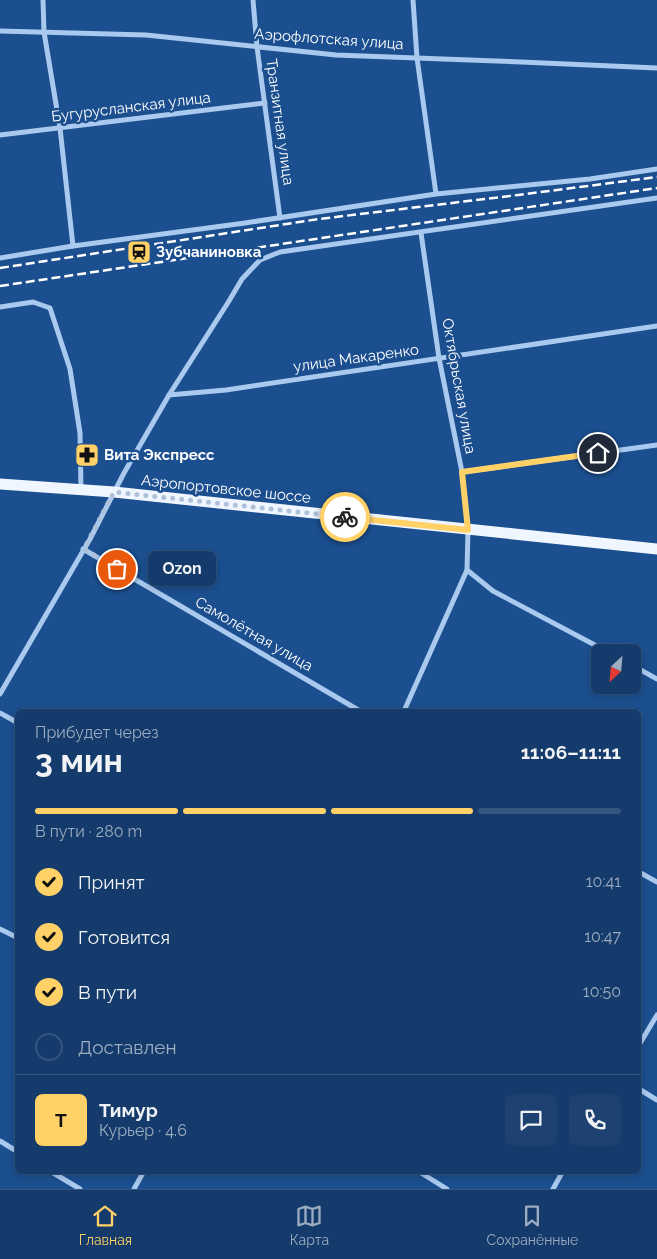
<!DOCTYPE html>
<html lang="ru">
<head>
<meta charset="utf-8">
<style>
  body { margin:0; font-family:Raleway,sans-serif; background:#1d4271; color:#f1f3f6; height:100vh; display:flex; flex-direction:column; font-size:19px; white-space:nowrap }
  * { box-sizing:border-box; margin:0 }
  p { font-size:16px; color:#9dadc1 }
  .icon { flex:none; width:28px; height:28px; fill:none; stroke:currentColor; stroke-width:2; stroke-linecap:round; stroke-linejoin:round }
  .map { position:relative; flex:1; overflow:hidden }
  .details { position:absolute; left:15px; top:709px; width:626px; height:465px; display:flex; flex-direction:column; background:#143b6b; border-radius:8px; box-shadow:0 2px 8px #0003,0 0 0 1px #33557e }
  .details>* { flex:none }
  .needle { width:32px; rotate:206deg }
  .controls { position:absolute; left:591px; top:644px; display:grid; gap:10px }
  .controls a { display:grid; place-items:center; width:50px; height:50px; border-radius:8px; background:#143b6b; box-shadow:0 2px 8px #0003,0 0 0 1px #33557e; font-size:25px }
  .pin { position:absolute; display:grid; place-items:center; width:42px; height:42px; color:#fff; margin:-21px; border:2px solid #fff; border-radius:50%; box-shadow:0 1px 5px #0007 }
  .courier { position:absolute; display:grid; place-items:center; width:50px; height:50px; margin:-25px; border:4px solid #ffd166; border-radius:50%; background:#fff; color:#222; box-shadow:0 1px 6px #0007 }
  .bubble { position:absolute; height:35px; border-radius:8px; background:#143b6b; box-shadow:0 2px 8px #0003,0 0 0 1px #33557e; font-size:16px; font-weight:700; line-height:35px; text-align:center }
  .head em { font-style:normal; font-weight:700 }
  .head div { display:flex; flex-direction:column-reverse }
  .head { display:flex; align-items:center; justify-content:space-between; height:85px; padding:0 20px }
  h1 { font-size:32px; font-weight:700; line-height:38px }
  .bar { display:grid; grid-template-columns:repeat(4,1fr); gap:8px 5px; align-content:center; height:60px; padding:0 20px }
  .bar i { height:6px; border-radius:4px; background:#33557e }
  .bar .active { background:#ffd166 }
  .bar p { grid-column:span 4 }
  .line { display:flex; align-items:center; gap:12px; padding:0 20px; border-top:1px solid #33557e }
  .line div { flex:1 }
  .round { display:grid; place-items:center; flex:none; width:52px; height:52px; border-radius:8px; background:#1d4271 }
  ol { padding:0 20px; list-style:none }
  li { display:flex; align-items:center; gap:15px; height:55px }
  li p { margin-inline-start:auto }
  li .icon { padding:5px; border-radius:50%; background:#ffd166; color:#111; stroke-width:4 }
  li:last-child { color:#9dadc1 }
  li i { width:28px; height:28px; border:2px solid #33557e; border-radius:50% }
  .tab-bar { display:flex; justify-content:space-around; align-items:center; height:70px; border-top:1px solid #33557e; background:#143b6b; font-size:14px; color:#9dadc1 }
  .tab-bar a { display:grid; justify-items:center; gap:2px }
  .tab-bar .active { color:#ffd166 }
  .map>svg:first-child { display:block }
</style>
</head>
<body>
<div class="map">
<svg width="657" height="1189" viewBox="0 0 657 1189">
  <rect width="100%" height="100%" fill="#1b4f8f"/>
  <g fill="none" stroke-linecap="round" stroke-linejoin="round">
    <g stroke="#a9c9ee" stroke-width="5">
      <polyline points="43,0 44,32 60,128 73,246"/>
      <polyline points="253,0 257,47 280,218"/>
      <polyline points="413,0 417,58 436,194"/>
      <polyline points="0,31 146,35 336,55 521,62 657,68"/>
      <polyline points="0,135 265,103"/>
      <polyline points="0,258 73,246 245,223 436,194 590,179 657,169"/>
      <polyline points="0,307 33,302 50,308 70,369 80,433 81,490"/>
      <polyline points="169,395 229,301 242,279 260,260 280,252 657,198"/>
      <polyline points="462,472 657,445"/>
      <polyline points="83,549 360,711"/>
      <polyline points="467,570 493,591 608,652"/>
      <polyline points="632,665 657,679"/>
      <polyline points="0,694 90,539 124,473 169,395 226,390 657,326"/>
      <polyline points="404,711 467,570 468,530 462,472 439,358 421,233"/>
      <polyline points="0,713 18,723"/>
      <polyline points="639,872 657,882"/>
      <polyline points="0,929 18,938"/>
      <polyline points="639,1045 657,1015"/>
      <polyline points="639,1089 657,1100"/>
      <polyline points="0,1141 18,1152"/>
      <polyline points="50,1171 80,1189"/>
      <polyline points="418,1171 447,1189"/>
      <polyline points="134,1189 144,1171"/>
      <polyline points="553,1189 563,1171"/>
    </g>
    <polyline stroke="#f0f6ff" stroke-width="11" points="0,484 114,492 657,549"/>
    <g stroke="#fff" stroke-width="2.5" stroke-dasharray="9 4" stroke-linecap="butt">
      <polyline points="0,268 319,219 518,195 657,177"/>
      <polyline points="0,286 657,188"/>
    </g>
  </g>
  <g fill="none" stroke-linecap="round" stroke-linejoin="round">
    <polyline stroke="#afc1d8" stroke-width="5" stroke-dasharray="0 9" points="117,569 84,549 114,492 345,517"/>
    <polyline stroke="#ffd166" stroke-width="6" points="345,517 468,530 462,472 598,453"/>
  </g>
  <defs>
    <g id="station-square" transform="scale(1.25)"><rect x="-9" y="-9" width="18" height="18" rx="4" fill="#ffd166" stroke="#1b4f8f"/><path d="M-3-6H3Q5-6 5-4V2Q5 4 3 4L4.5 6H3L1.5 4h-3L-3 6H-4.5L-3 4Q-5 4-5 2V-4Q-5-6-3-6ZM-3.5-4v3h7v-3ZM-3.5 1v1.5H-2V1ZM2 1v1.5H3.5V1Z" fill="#111"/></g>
    <g id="pharmacy-square" transform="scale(1.25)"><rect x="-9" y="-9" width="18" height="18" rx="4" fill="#ffd166" stroke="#1b4f8f"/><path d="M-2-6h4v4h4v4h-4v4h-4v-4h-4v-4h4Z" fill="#111"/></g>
  </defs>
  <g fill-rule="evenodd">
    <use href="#station-square" x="139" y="252"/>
    <use href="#pharmacy-square" x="87" y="455"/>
  </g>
  <g text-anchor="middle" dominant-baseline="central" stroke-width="5" stroke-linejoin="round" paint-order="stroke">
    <g font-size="15" fill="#fff" stroke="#1b4f8f">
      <text transform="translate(329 39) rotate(4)">Аэрофлотская улица</text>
      <text transform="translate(131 107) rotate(-7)">Бугурусланская улица</text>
      <text transform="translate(280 122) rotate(82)">Транзитная улица</text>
      <text transform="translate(356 358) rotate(-8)">улица Макаренко</text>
      <text transform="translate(459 386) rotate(80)">Октябрьская улица</text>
      <text transform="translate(226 489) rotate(6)">Аэропортовское шоссе</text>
      <text transform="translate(254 634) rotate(30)">Самолётная улица</text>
    </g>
    <g font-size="15" font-weight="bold" fill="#fff" stroke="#1b4f8f" text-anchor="start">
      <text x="156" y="252">Зубчаниновка</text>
      <text x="104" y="455">Вита Экспресс</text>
    </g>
  </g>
</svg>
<div class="controls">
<a><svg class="needle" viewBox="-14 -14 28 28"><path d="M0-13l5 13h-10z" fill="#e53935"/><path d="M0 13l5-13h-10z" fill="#9dadc1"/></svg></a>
</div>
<div class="pin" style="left:117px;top:569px;background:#ea580c"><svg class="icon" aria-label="bag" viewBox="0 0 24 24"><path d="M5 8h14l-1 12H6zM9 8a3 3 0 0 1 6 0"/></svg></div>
<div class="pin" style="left:598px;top:453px;background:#1f2937"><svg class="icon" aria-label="home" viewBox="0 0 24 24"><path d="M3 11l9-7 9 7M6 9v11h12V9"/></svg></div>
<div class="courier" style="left:345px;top:517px"><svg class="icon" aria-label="bike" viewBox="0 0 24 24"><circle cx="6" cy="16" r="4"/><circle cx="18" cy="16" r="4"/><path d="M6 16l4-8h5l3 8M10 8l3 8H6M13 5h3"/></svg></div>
<div class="bubble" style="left:148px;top:551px;width:68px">Ozon</div>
<section class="details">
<div class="head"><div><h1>3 мин</h1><p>Прибудет через</p></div><em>11:06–11:11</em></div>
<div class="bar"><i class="active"></i><i class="active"></i><i class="active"></i><i></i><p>В пути · 280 m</p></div>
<ol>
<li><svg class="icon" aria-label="check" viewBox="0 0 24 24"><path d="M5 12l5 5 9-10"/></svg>Принят<p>10:41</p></li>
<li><svg class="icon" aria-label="check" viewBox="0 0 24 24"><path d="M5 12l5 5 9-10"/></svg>Готовится<p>10:47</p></li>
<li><svg class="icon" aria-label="check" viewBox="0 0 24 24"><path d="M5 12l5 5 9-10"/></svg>В пути<p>10:50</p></li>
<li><i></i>Доставлен</li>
</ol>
<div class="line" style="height:90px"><b class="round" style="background:#ffd166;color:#111">Т</b><div><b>Тимур</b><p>Курьер · 4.6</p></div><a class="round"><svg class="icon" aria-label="chat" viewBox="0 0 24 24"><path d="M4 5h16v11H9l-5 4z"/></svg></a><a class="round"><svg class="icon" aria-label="phone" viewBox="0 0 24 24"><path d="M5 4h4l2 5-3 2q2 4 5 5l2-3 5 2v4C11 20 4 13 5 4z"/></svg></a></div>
</section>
</div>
<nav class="tab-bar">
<a class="active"><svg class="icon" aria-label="home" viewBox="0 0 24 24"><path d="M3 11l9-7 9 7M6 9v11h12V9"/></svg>Главная</a>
<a><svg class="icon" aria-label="map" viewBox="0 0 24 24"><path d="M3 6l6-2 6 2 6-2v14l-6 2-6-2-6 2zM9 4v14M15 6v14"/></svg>Карта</a>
<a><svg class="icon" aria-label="saved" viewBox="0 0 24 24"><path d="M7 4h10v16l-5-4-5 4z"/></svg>Сохранённые</a>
</nav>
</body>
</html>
